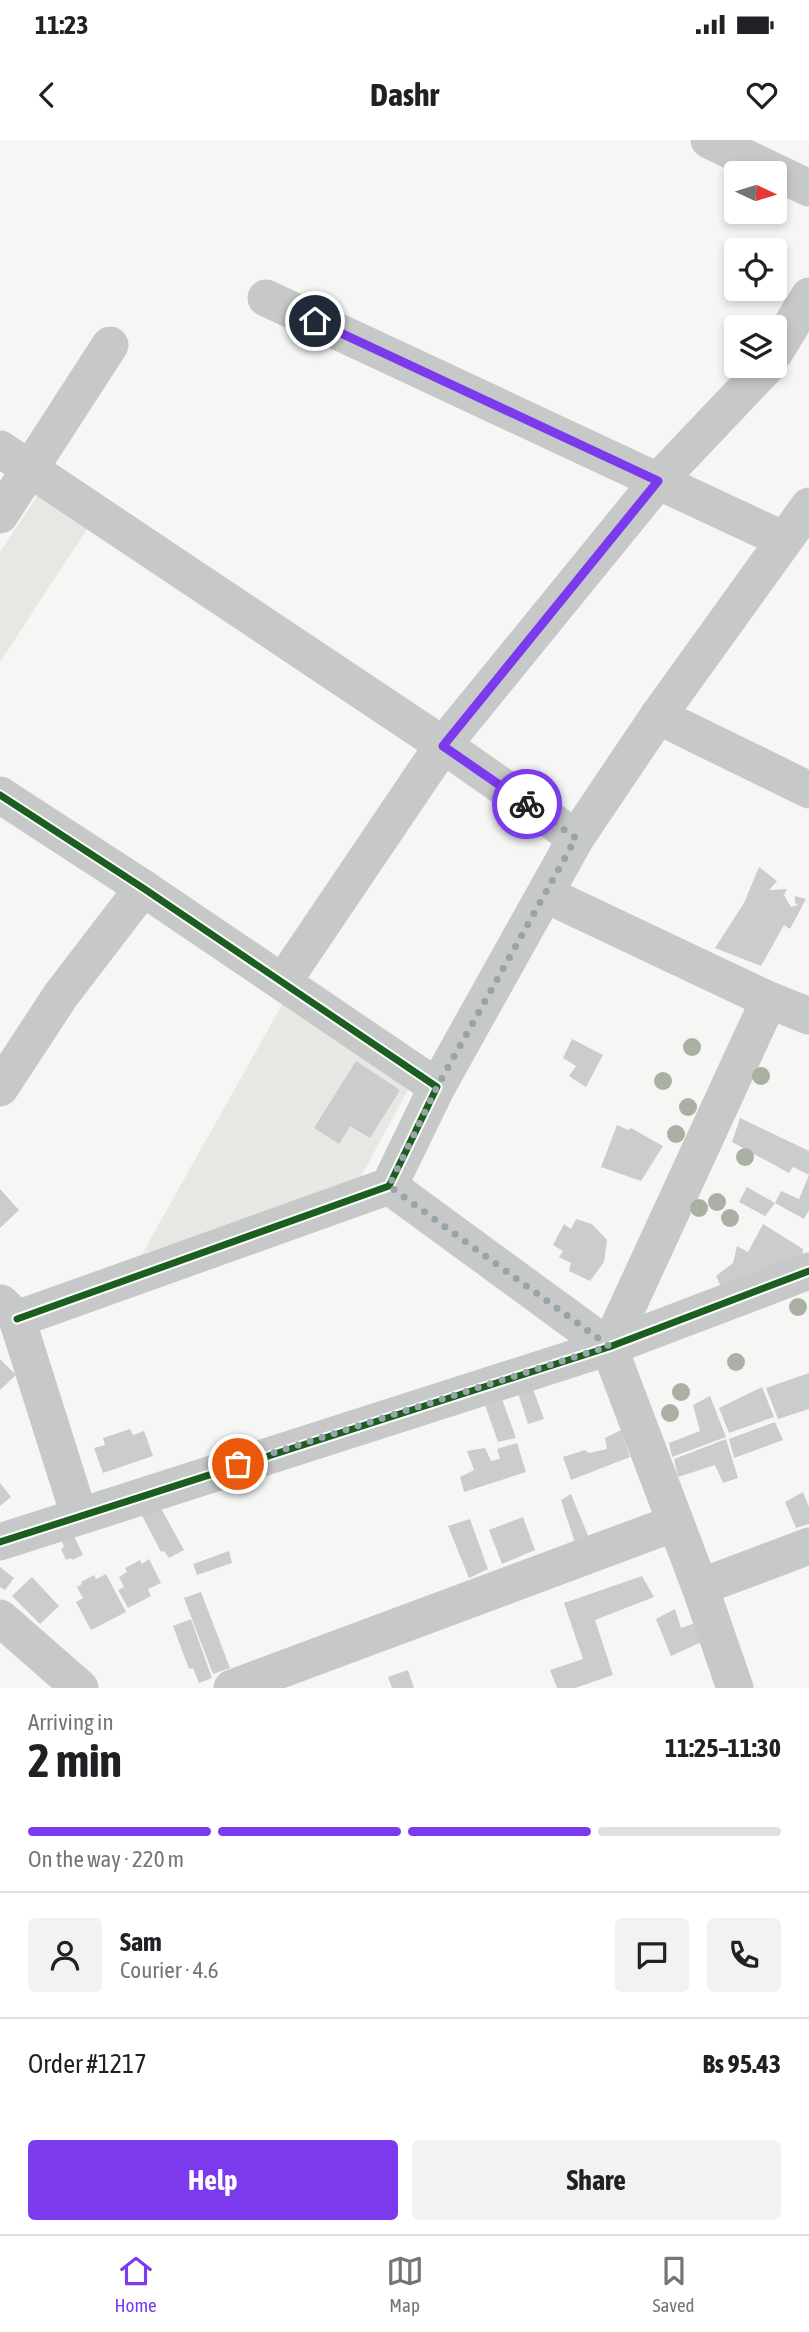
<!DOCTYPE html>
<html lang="en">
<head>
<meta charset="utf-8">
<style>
  body { margin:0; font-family:"Asap Condensed",sans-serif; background:#f2f2f2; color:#202124; height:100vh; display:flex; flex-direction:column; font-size:26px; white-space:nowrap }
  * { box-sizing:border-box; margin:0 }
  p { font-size:23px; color:#757577 }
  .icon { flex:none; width:38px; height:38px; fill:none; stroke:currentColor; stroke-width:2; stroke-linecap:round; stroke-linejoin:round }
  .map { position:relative; height:1548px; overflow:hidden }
  .drawer { display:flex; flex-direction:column; background:#fff; flex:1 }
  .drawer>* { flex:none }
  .needle { width:46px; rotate:94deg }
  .fabs { position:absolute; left:724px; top:21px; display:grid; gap:14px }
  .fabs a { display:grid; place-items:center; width:63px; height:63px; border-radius:7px; background:#fff; box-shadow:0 4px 10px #0003; font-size:35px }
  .pin { position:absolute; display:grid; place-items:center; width:60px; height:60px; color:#fff; margin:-30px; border:4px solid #fff; border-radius:50%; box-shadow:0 2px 7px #0007 }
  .courier { position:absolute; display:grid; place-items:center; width:70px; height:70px; margin:-35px; border:5px solid #7c3aed; border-radius:50%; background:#fff; color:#222; box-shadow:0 2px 9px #0007 }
  .head em { font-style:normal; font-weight:700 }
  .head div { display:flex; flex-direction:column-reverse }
  .head { display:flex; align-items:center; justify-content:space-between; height:119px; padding:0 28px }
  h1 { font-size:46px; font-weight:700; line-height:52px }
  .bar { display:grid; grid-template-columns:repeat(4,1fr); gap:10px 7px; align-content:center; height:84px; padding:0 28px }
  .bar i { height:9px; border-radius:5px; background:#e0e0e0 }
  .bar .selected { background:#7c3aed }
  .bar p { grid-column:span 4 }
  .line { display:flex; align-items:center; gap:18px; padding:0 28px; border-top:2px solid #e0e0e0 }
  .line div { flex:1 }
  .round { display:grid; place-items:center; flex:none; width:74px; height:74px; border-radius:7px; background:#f2f2f2 }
  .primary-button { display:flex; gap:14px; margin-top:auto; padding:14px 28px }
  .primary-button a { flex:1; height:80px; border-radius:7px; background:#7c3aed; color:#fff; font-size:28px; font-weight:700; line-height:80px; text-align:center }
  .primary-button a+a { background:#f2f2f2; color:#202124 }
  .status { display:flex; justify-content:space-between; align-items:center; height:49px; padding:0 35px; background:#fff; direction:ltr }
  .status svg { height:19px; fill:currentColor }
  header { display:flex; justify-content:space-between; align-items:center; height:91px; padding:0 28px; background:#fff; font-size:32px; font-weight:700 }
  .menu { display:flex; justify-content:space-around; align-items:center; height:98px; border-top:2px solid #e0e0e0; background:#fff; font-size:19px; color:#757577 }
  .menu a { display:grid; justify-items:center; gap:4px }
  .menu .selected { color:#7c3aed }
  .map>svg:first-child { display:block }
</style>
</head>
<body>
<div class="status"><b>11:23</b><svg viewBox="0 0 49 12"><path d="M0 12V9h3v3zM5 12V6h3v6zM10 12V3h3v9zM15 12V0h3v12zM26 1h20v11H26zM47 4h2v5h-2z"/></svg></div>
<header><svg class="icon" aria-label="back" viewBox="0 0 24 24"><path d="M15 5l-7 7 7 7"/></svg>Dashr<svg class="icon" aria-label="heart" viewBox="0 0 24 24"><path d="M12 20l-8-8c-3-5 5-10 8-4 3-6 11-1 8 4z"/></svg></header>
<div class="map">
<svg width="809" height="1548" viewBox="0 0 809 1548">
  <rect width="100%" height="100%" fill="#f6f6f5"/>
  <g fill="#e6e8e3">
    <polygon points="38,355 87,389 0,522 0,412"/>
    <polygon points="282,865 409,948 359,1040 142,1114"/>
  </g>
  <g fill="#cbcdcd">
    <polygon points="759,727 777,741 769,750 787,749 784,755 791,767 798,765 795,763 795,756 806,759 790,789 784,785 761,826 715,808 744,763"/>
    <polygon points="572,899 603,915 586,947 569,936 576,926 563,918"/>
    <polygon points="356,921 400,950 370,998 350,986 339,1004 314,988"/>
    <polygon points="740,978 809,1011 809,1070 804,1079 775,1063 781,1051 799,1059 809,1035 793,1027 789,1033 732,1002"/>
    <polygon points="617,985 628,990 631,988 663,1006 641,1041 601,1027"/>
    <polygon points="747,1047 775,1063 765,1076 739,1062"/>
    <polygon points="0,1049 19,1070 0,1088"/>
    <polygon points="576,1079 592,1084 607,1100 604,1122 590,1141 569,1131 571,1123 559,1117 563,1111 553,1105 564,1084 571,1089"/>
    <polygon points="763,1084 803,1109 802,1115 722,1149 716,1136 733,1123 737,1106 748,1112"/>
    <polygon points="0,1219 16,1235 0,1250"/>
    <polygon points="809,1233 809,1269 778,1279 766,1248"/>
    <polygon points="762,1247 774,1277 729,1293 719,1268"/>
    <polygon points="533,1249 544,1279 528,1284 518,1253"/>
    <polygon points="501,1256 516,1298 498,1302 484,1262"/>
    <polygon points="710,1256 726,1297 672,1317 669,1303 700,1291 693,1265"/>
    <polygon points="775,1282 783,1300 734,1318 729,1299"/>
    <polygon points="130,1289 133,1295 144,1291 153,1316 103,1333 94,1308 105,1305 103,1298"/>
    <polygon points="621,1290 630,1317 571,1340 563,1317 585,1310 589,1313 607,1309 605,1298"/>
    <polygon points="726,1299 738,1338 723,1343 715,1325 678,1337 674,1319"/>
    <polygon points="517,1303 526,1332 464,1352 460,1337 474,1330 467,1311 485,1308 491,1321 500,1319 497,1309"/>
    <polygon points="0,1343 11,1357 0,1366"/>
    <polygon points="803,1352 809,1367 809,1384 796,1388 785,1362"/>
    <polygon points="571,1354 589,1398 575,1403 561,1360"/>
    <polygon points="157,1361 184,1410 169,1418 164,1411 161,1412 139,1370"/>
    <polygon points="523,1377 535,1410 502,1424 489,1390"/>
    <polygon points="470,1379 488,1429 469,1438 448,1386"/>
    <polygon points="73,1394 83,1415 72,1420 71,1418 66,1420 61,1409 64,1407 61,1400"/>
    <polygon points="229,1411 232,1423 197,1435 193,1424"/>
    <polygon points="149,1419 161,1443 148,1449 151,1456 128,1468 118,1450 124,1447 119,1437 127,1432 125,1428 140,1420 142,1424"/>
    <polygon points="0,1427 14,1438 5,1450 0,1447"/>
    <polygon points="106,1434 126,1472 91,1490 76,1462 83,1458 77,1447 82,1444 81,1442 94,1435 96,1439"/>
    <polygon points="642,1436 654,1457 595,1480 613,1535 575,1548 557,1548 550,1530 583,1519 564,1463"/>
    <polygon points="32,1437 59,1466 40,1484 12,1456"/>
    <polygon points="201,1452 230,1528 213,1534 184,1458"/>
    <polygon points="675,1469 681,1488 701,1481 708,1499 671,1516 656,1479"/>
    <polygon points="191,1479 212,1538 199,1543 193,1528 189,1529 173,1486"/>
    <polygon points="408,1530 414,1548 392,1548 388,1537"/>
  </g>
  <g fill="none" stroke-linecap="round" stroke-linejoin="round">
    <g stroke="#c7c9c9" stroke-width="37">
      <polyline points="709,0 809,48"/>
      <polyline points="266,158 784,400"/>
      <polyline points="775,212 809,156"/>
      <polyline points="0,309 443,605 576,698"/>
      <polyline points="0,375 110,205"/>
      <polyline points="658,576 809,650"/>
      <polyline points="0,655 143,748 437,947 389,1046 17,1179"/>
      <polyline points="547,755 769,860 809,876"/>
      <polyline points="283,842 443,605 658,341 767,226"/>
      <polyline points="437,947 576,698 658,576 809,366"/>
      <polyline points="0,948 61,855 143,748"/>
      <polyline points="389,1046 609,1207"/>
      <polyline points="1,1163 17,1179 79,1375"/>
      <polyline points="0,1402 609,1207 809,1131"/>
      <polyline points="700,1447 809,1406"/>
      <polyline points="0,1478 80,1548"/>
      <polyline points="232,1548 675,1383"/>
      <polyline points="735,1548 700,1447 609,1207 769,860"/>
    </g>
    <g stroke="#fff" stroke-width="11">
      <g id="cycleway">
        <polyline points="0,655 143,748 437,947 389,1046 17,1179"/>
        <polyline points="0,1402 609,1207 809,1131"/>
      </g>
    </g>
    <use href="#cycleway" stroke="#1b5e20" stroke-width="7"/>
  </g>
  <g fill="#aab0a4">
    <circle cx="692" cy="907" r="9"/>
    <circle cx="761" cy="936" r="9"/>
    <circle cx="663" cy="941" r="9"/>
    <circle cx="688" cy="967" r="9"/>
    <circle cx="676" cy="994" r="9"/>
    <circle cx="745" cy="1017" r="9"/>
    <circle cx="717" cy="1062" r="9"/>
    <circle cx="699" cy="1068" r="9"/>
    <circle cx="730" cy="1078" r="9"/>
    <circle cx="798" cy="1167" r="9"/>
    <circle cx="736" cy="1222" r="9"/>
    <circle cx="681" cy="1252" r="9"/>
    <circle cx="670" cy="1273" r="9"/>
  </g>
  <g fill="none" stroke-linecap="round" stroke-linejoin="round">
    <polyline stroke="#97a5a8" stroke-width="7" stroke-dasharray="0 12.6" points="238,1324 609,1206 389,1046 437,947 576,698 527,664"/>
    <polyline stroke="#7c3aed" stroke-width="9" points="315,181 658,341 443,606 527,664"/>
  </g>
</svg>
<div class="fabs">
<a><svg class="needle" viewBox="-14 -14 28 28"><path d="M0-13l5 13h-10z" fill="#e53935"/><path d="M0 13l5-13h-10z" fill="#757577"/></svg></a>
<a><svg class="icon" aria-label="locate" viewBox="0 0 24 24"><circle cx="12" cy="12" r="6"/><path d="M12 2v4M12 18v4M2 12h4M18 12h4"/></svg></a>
<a><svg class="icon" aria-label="layers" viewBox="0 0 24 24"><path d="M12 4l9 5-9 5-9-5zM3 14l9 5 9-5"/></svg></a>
</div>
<div class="pin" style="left:238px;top:1324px;background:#ea580c"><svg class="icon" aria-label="bag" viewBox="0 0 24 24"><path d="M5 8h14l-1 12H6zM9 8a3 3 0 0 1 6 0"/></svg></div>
<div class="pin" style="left:315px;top:181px;background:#1f2937"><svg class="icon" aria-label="home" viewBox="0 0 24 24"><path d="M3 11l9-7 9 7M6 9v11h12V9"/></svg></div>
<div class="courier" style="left:527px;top:664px"><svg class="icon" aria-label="bike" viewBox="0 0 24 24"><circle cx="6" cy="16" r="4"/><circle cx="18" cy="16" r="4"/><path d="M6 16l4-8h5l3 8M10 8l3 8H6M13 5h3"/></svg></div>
</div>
<section class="drawer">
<div class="head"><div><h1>2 min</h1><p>Arriving in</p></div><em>11:25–11:30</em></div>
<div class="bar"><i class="selected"></i><i class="selected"></i><i class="selected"></i><i></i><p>On the way · 220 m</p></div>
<div class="line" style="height:126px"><a class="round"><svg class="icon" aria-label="person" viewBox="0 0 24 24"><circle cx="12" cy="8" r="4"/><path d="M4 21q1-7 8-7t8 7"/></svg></a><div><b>Sam</b><p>Courier · 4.6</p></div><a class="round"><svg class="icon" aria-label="chat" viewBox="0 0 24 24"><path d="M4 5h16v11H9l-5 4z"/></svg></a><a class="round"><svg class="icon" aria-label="phone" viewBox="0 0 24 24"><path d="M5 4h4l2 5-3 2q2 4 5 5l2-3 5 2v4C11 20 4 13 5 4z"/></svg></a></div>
<div class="line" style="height:91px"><div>Order #1217</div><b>Bs 95.43</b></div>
<div class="primary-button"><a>Help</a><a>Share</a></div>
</section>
<nav class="menu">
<a class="selected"><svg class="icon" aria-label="home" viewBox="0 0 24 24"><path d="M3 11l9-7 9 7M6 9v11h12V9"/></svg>Home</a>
<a><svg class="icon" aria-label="map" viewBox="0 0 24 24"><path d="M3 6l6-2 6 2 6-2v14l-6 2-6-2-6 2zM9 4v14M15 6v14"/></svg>Map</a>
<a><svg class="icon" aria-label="saved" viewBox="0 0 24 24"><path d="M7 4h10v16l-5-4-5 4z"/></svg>Saved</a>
</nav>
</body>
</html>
